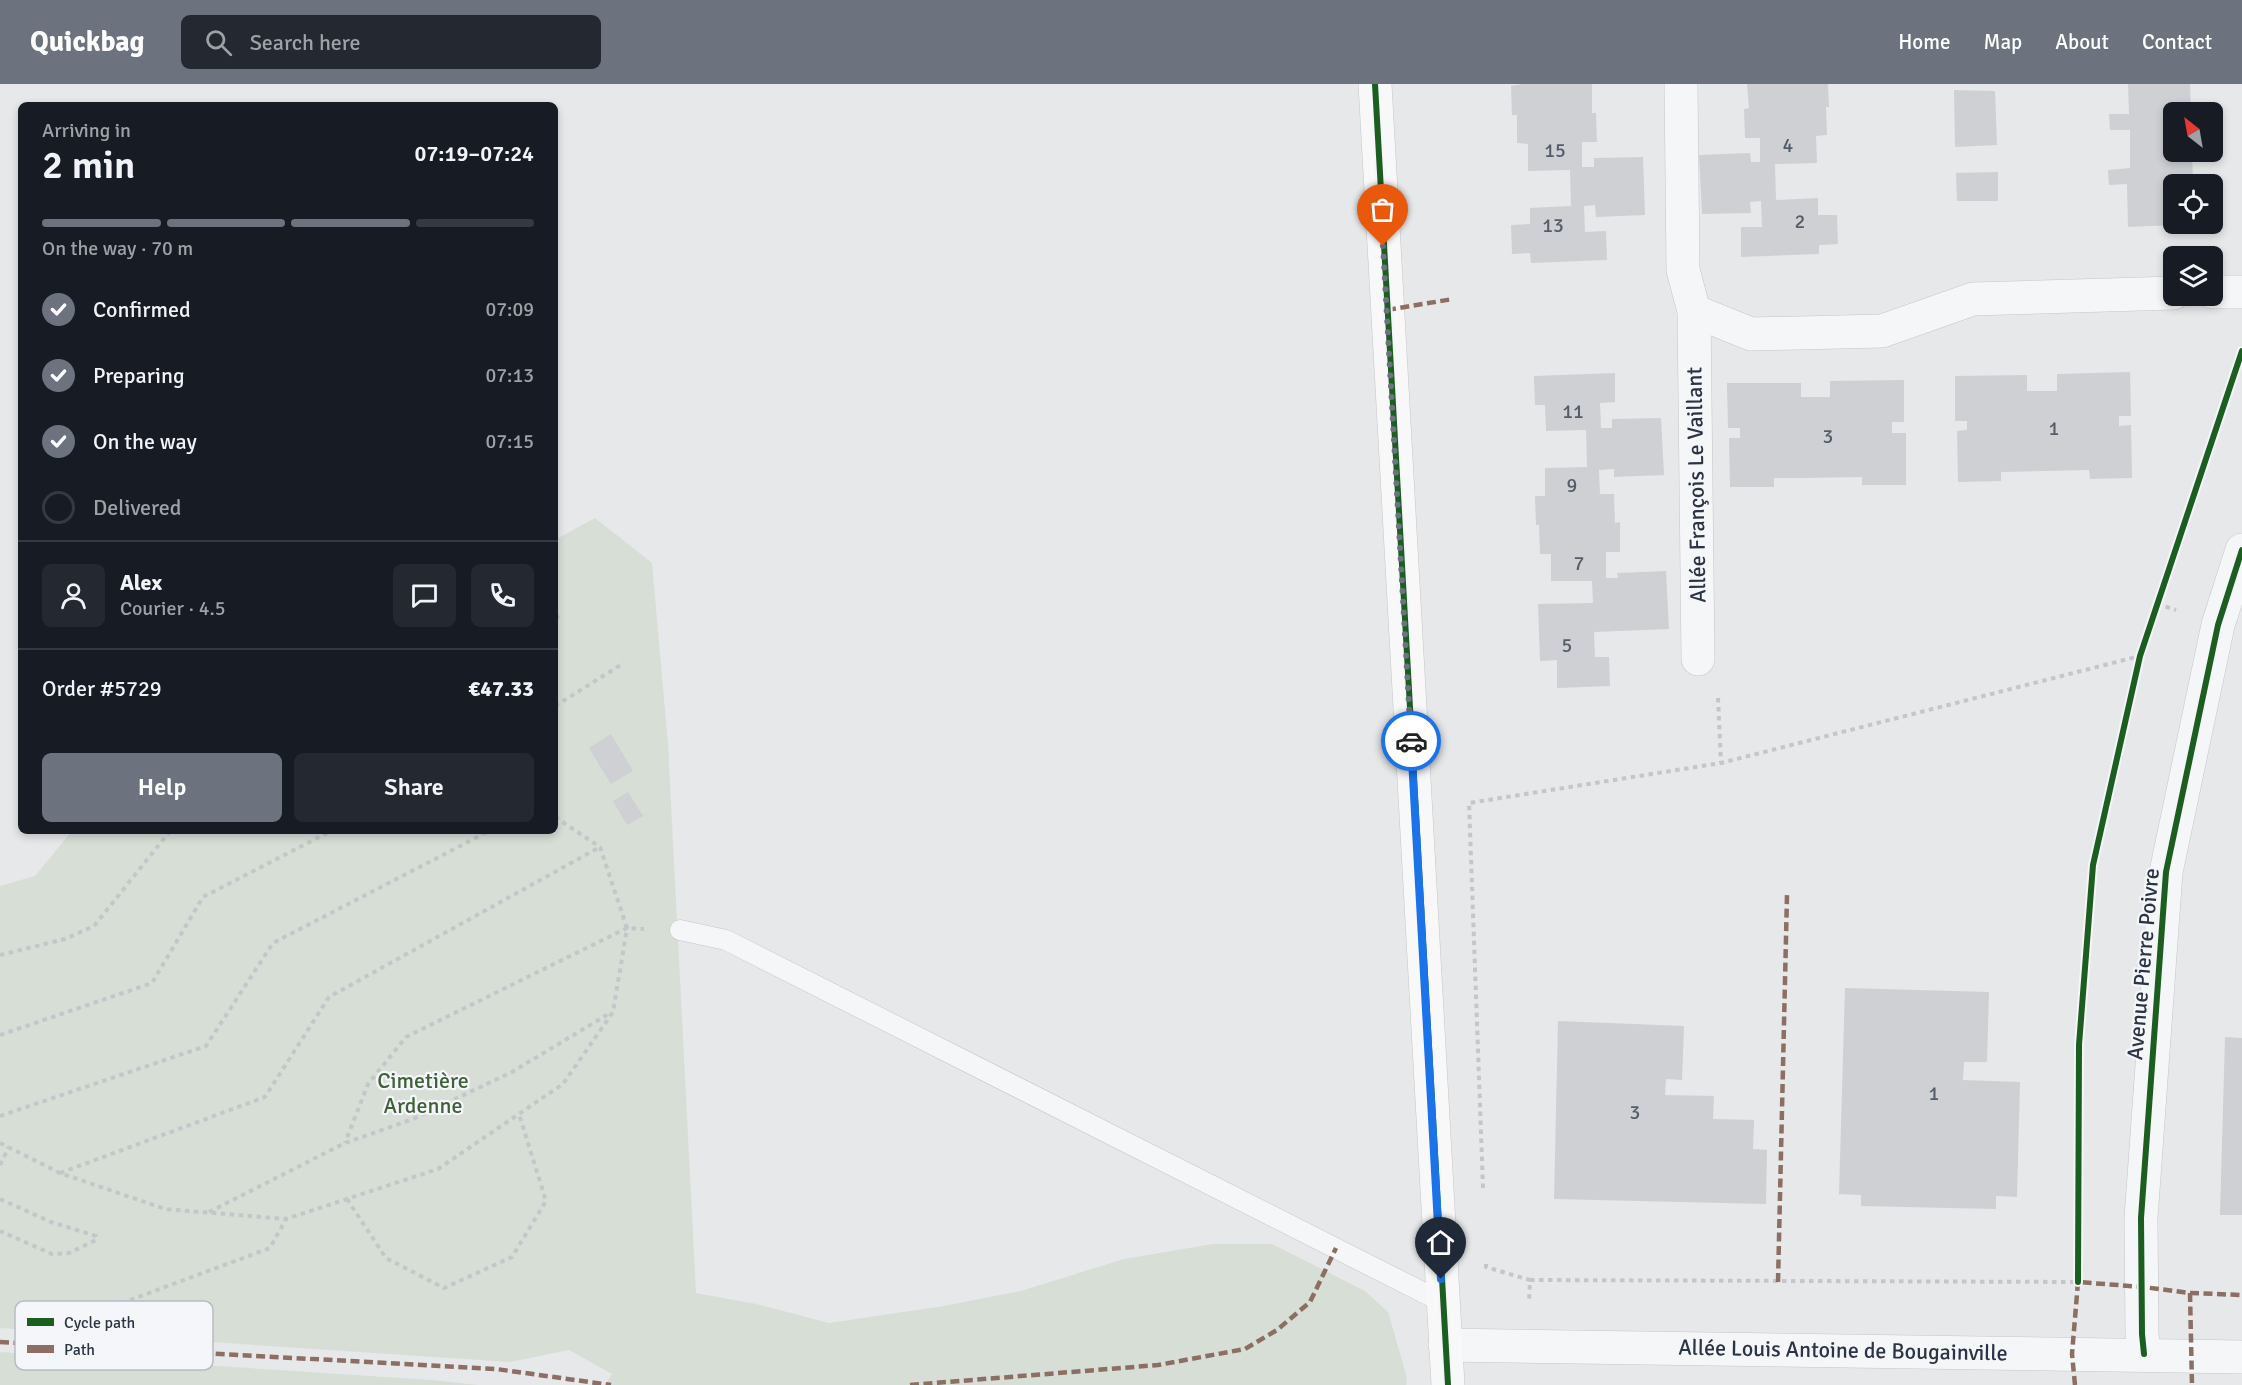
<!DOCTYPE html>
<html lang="en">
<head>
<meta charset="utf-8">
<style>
  body { margin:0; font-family:Signika,sans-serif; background:#242831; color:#f1f3f6; height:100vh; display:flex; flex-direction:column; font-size:22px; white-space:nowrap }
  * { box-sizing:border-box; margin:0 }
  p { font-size:20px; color:#9ea1a6 }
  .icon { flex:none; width:33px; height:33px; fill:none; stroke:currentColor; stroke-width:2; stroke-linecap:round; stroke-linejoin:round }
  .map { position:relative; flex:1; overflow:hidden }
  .panel { position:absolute; left:18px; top:18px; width:540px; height:732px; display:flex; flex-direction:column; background:#171b24; border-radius:9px; box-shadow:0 3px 9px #0003 }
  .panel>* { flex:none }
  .needle { width:39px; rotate:329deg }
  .tools { position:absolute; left:2163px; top:18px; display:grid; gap:12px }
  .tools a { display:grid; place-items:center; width:60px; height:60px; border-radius:9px; background:#171b24; box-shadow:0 3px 9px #0003; font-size:30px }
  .pin { position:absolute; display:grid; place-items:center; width:51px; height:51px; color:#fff; margin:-62px -26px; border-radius:50% 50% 50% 0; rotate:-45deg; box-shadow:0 0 6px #0007 }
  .pin .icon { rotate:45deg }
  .courier { position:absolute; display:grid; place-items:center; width:60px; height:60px; margin:-30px; border:4px solid #1a73e8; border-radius:50%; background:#fff; color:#222; box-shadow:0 2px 8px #0007 }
  .headline em { font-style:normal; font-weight:600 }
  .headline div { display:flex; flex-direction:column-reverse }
  .headline { display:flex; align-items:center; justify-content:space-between; height:102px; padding:0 24px }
  h1 { font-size:39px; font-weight:600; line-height:45px }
  .bar { display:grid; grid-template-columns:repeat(4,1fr); gap:9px 6px; align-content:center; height:72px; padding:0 24px }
  .bar i { height:8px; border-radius:4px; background:#363941 }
  .bar .on { background:#6c737f }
  .bar p { grid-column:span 4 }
  .line { display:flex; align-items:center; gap:15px; padding:0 24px; border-top:2px solid #363941 }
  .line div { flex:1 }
  .round { display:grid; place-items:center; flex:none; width:63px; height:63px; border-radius:9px; background:#242831 }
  ol { padding:0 24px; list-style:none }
  li { display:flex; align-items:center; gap:18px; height:66px }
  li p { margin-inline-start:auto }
  li .icon { padding:6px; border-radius:50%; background:#6c737f; color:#fff; stroke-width:4 }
  li:last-child { color:#9ea1a6 }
  li i { width:33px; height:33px; border:3px solid #363941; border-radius:50% }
  .button { display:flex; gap:12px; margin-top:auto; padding:12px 24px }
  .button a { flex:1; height:69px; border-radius:9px; background:#6c737f; color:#fff; font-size:24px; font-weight:600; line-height:69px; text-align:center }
  .button a+a { background:#242831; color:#f1f3f6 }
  header { display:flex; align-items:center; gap:36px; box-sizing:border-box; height:84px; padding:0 30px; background:#6c737f; color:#fff }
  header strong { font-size:28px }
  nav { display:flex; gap:33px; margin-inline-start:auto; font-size:21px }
  .search { width:420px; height:54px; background:#242831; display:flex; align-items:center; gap:15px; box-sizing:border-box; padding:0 21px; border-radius:9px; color:#9ea1a6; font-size:22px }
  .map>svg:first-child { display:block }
</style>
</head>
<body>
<header>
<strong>Quickbag</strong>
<div class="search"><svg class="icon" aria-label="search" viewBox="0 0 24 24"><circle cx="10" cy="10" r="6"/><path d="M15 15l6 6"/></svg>Search here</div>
<nav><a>Home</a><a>Map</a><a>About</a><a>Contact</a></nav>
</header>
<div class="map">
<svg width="2242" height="1301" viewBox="0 0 2242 1301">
  <rect width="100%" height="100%" fill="#e6e8ea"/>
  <g fill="#d6ded6">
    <polygon points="595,434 652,479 668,661 696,1209 756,1220 829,1239 944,1222 1021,1207 1124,1175 1213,1160 1272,1160 1365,1207 1388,1228 1407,1294 1406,1301 605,1301 612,1290 569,1266 510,1278 0,1244 0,802 35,792 72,747 555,747 555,456"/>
    <polygon points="0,1268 432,1296 478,1301 0,1301"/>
  </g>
  <g fill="#ced0d3">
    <polygon points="1522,0 1592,0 1592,29 1596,29 1597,58 1582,58 1582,83 1594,83 1594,74 1643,73 1645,131 1596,133 1595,121 1584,122 1585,148 1606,147 1607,176 1531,179 1530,169 1512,170 1511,141 1530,140 1530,124 1571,122 1570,86 1528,87 1528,60 1517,59 1517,31 1512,31 1511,2"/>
    <polygon points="1747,0 1828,0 1829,23 1826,23 1827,51 1816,52 1817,79 1775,80 1776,116 1818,114 1818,131 1837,131 1838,160 1819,161 1819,170 1741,173 1741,143 1762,143 1761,117 1750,118 1751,129 1702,130 1699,71 1750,69 1751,78 1760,78 1760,54 1745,54 1744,25 1749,24"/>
    <polygon points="2128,0 2190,0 2191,28 2174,28 2174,68 2192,68 2193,100 2174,100 2174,141 2128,143 2127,100 2109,101 2108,86 2130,84 2130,46 2110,46 2109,30 2129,30"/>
    <polygon points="1954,6 1995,7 1997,61 1955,63"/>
    <polygon points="1998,88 1998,117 1957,117 1956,89"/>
    <polygon points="2130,288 2131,332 2119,332 2119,342 2131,341 2132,394 2090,395 2089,386 2001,388 2001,397 1958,398 1957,347 1967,346 1967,337 1955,337 1955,292 2027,291 2027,307 2057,307 2057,290"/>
    <polygon points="1615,289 1615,318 1600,319 1601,344 1612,344 1612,335 1661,334 1664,391 1614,393 1614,385 1599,386 1600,410 1614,410 1615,439 1620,438 1620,468 1606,468 1606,494 1618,494 1617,489 1666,487 1669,545 1594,548 1595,573 1609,573 1610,602 1557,604 1557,576 1540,577 1538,520 1593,519 1592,497 1551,497 1551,470 1540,470 1539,441 1536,441 1535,412 1545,412 1545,384 1587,383 1586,346 1546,347 1545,321 1535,321 1534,292"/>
    <polygon points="1904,296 1904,338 1892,338 1892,349 1906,349 1906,401 1862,401 1862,393 1804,394 1774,394 1774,403 1730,403 1729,354 1740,354 1740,344 1728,344 1727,299 1801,299 1801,313 1830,313 1830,297"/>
    <polygon points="611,650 633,687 611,700 589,664"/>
    <polygon points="628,708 643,732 627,741 613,717"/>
    <polygon points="1845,904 1989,908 1987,978 1964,978 1963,996 2020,998 2017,1113 1996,1112 1996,1125 1861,1122 1861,1111 1839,1110"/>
    <polygon points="1558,937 1684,942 1682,996 1666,995 1665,1011 1714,1012 1713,1035 1754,1036 1753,1065 1767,1066 1766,1120 1554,1115"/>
    <polygon points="2225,953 2242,954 2242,1131 2220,1131"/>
  </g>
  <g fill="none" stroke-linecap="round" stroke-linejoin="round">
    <g stroke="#c4c6c8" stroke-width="21">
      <polyline id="lane" points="680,846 726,856 1442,1218"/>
    </g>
    <g stroke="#c4c6c8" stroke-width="34">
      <g id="street">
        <polyline points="1681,0 1683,186 1694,227 1698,575"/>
        <polyline points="2212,208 2242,208"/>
        <polyline points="1694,227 1751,250 1882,247 1973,215 2174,209"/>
        <polyline points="1445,1261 2242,1273"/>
        <polyline points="2144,1270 2142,1250 2141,1134 2166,788 2218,541 2242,466"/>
      </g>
    </g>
    <g stroke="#c4c6c8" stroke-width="34">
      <polyline id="secondary" points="1375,0 1448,1301"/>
    </g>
    <g stroke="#c5c6ca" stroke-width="4" stroke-dasharray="4.5 4.5" stroke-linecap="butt">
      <polyline points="2157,520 2176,526"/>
      <polyline points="555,534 560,532"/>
      <polyline points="1718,614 1721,679"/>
      <polyline points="555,622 624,579"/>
      <polyline points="555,733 600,763 627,844 644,845"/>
      <polyline points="0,871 65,855 94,842 170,747"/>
      <polyline points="0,951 152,899 203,813 331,747"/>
      <polyline points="0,1032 206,962 273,859 489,747"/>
      <polyline points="0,1059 60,1089 165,1125 286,1135 438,1085 563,1000 613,928 627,844 406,953 368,1000 345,1059"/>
      <polyline points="0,1081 9,1063"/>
      <polyline points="60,1089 265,1013 329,913 600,763"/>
      <polyline points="1483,1104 1469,719 1721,679 2140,572"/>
      <polyline points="0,1115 51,1138 96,1152 96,1156 69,1169 52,1170 0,1147"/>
      <polyline points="347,1115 386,1174 444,1204 512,1173 546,1117 519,1030"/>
      <polyline points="209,1128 345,1059 413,1035 512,988 610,929"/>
      <polyline points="1486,1180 1486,1183 1530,1196 1529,1218"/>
      <polyline points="1530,1196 2078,1198"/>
      <polyline points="71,1238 270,1164 286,1135"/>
    </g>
    <use href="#lane" stroke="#f5f6f7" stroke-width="20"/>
    <use href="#street" stroke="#f5f6f7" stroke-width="33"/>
    <use href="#secondary" stroke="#f8f8f8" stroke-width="33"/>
    <g stroke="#8d6e63" stroke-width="4.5" stroke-dasharray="9 4.5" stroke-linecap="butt">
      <polyline points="1387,226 1453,215"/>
      <polyline points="1778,1198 1787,811"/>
      <polyline points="2190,1209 2242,1211"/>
      <polyline points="0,1258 496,1285 611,1301"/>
      <polyline points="910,1301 1158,1281 1245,1265 1277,1246 1310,1218 1336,1164"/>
      <polyline points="2075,1301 2072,1270 2078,1198 2143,1203 2190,1209 2192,1301"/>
    </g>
    <g stroke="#f4f6f9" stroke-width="10">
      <g id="cycleway">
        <polyline points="1375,0 1448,1301"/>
        <polyline points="2078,1198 2079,961 2093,781 2140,572 2242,267"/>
        <polyline points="2144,1270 2142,1250 2141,1134 2166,788 2218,541 2242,466"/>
      </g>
    </g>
    <use href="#cycleway" stroke="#1b5e20" stroke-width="6"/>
  </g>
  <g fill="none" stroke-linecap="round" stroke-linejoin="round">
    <polyline stroke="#6c737f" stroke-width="6" stroke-dasharray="0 10.8" points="1383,162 1411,657"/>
    <polyline stroke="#1a73e8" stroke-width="8" points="1411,657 1441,1195"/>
  </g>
  <g text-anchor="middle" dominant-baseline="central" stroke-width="4.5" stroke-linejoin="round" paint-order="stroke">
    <g font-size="20" fill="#545c69">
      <text x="1788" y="61">4</text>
      <text x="1555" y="66">15</text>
      <text x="1800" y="137">2</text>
      <text x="1553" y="141">13</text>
      <text x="1573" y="327">11</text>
      <text x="2054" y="344">1</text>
      <text x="1828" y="352">3</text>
      <text x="1572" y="401">9</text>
      <text x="1579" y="479">7</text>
      <text x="1567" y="561">5</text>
      <text x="1934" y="1009">1</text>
      <text x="1635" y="1028">3</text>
    </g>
    <g font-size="22" fill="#2b3445" stroke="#f4f6f9">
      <text transform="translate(1696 401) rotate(-91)">Allée François Le Vaillant</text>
      <text transform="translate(2143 880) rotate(-85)">Avenue Pierre Poivre</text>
      <text transform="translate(1843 1266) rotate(1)">Allée Louis Antoine de Bougainville</text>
    </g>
    <g font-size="22" fill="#3f6138" stroke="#f4f6f9">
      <text x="423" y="996">Cimetière<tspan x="423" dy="25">Ardenne</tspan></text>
    </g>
  </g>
  <rect x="15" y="1217" width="198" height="69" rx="9" fill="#f4f6f9" stroke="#b8bcc3" stroke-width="1.5"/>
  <rect x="27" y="1234" width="27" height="8" fill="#1b5e20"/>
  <rect x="27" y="1261" width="27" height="8" fill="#8d6e63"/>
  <g font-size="16" fill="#2b3445">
    <text x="64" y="1244">Cycle path</text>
    <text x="64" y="1271">Path</text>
  </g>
</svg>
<div class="tools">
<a><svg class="needle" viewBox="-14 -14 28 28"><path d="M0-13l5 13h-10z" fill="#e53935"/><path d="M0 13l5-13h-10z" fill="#9ea1a6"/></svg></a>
<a><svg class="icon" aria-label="locate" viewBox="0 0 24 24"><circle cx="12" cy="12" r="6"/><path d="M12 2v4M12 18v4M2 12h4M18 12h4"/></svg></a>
<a><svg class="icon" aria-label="layers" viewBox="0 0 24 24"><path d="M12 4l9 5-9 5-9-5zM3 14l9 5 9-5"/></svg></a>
</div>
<div class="pin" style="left:1383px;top:162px;background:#ea580c"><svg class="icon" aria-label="bag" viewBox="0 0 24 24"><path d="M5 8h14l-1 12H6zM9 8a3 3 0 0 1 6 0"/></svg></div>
<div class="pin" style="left:1441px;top:1195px;background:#1f2937"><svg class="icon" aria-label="home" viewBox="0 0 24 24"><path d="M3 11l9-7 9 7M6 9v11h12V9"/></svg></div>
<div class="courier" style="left:1411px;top:657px"><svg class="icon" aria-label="car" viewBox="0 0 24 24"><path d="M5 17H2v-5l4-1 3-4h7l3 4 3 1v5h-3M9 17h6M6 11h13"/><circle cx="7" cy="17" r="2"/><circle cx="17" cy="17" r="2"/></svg></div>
<section class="panel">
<div class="headline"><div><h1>2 min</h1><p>Arriving in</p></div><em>07:19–07:24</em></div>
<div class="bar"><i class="on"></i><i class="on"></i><i class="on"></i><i></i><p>On the way · 70 m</p></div>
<ol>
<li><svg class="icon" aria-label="check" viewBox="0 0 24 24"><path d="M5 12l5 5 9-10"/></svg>Confirmed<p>07:09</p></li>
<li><svg class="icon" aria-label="check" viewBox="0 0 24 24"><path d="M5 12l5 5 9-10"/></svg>Preparing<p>07:13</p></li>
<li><svg class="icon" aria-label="check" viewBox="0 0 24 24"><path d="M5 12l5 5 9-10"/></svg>On the way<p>07:15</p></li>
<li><i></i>Delivered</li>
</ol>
<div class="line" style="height:108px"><a class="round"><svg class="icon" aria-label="person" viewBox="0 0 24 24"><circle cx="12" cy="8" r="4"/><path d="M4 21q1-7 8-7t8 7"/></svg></a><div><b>Alex</b><p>Courier · 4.5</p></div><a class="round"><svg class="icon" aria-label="chat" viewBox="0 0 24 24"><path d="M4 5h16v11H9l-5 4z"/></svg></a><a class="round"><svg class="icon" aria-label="phone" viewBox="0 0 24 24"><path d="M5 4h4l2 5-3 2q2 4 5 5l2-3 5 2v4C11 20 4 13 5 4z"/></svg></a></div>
<div class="line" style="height:78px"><div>Order #5729</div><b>€47.33</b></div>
<div class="button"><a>Help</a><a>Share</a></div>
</section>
</div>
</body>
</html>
